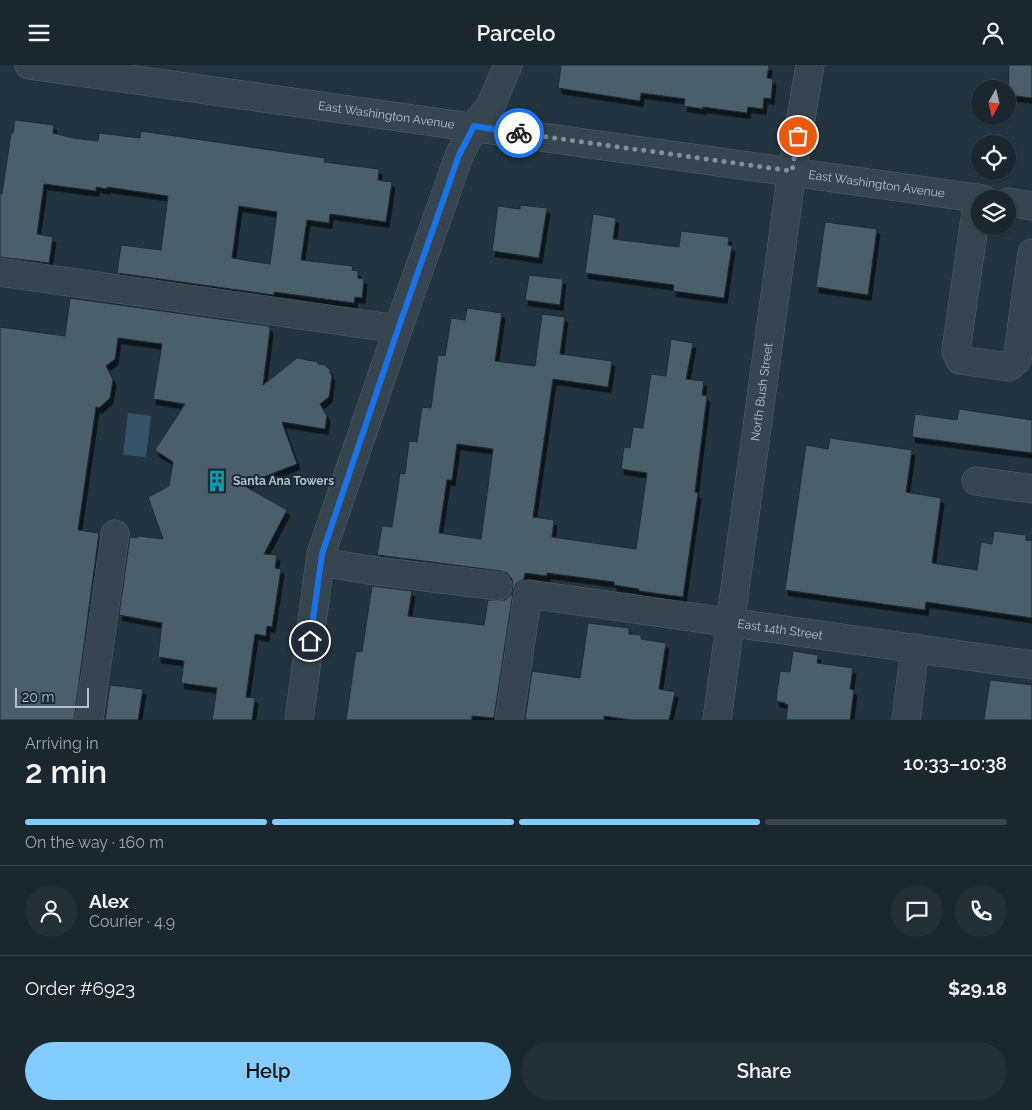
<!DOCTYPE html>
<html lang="en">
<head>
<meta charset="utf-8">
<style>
  body { margin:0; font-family:Raleway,sans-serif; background:#232f37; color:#f1f3f6; height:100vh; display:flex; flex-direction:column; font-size:19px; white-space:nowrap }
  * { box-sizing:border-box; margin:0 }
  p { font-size:16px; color:#9fa5aa }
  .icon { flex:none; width:28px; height:28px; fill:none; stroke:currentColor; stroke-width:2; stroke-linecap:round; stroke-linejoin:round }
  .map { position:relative; height:655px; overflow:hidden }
  .side { display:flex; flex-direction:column; background:#1a272f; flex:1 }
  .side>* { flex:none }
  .needle { width:32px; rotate:188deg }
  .controls { position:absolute; left:971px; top:15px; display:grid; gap:10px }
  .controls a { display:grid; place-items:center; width:45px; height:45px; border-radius:50%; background:#1a272f; box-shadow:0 1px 4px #0004,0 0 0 1px #38444b; font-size:25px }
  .scale { position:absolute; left:15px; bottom:12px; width:74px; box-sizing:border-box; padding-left:5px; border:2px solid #b2c0ca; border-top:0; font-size:14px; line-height:18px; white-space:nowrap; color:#b2c0ca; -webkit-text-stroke:4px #1b2a33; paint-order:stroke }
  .pin { position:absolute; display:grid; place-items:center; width:42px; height:42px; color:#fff; margin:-21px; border:2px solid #fff; border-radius:50%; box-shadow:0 1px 5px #0007 }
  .courier { position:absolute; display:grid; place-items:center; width:50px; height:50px; margin:-25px; border:4px solid #1a73e8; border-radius:50%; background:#fff; color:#222; box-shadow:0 1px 6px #0007 }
  .headline em { font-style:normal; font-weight:600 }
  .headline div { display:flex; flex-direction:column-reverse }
  .headline { display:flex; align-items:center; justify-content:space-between; height:85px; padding:0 25px }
  h1 { font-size:32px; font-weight:600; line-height:38px }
  .bar { display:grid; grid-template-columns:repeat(4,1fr); gap:8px 5px; align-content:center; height:60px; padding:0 25px }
  .bar i { height:6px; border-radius:4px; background:#38444b }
  .bar .current { background:#82ccff }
  .bar p { grid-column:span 4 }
  .line { display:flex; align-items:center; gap:12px; padding:0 25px; border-top:1px solid #38444b }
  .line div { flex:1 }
  .round { display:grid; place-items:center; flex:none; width:52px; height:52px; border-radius:26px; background:#232f37 }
  .action { display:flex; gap:10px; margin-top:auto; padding:10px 25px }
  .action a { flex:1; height:58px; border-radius:30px; background:#82ccff; color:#111; font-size:20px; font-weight:600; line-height:58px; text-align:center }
  .action a+a { background:#232f37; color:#f1f3f6 }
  header { display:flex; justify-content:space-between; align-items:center; height:65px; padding:0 25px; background:#1a272f; font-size:22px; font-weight:600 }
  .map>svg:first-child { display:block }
</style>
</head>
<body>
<header><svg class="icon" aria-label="menu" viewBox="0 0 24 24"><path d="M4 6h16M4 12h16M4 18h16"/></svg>Parcelo<svg class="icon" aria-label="person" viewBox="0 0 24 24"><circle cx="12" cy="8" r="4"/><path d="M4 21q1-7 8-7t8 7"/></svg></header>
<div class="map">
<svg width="1032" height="655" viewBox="0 0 1032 655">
  <defs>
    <filter id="shadow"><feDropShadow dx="3" dy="5.5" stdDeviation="0" flood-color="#0009"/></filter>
  </defs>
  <rect width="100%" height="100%" fill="#22343f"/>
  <polygon fill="#345467" points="128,348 151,351 146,392 123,390"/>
  <g fill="#4b5e6a" stroke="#1d2c35" fill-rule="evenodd" filter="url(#shadow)">
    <polygon points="561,0 769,0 767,13 773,14 771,34 764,33 763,44 748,42 747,48 703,42 703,44 684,41 685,34 641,28 640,36 558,23"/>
    <polygon points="1009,0 1032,0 1032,33 1008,30"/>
    <path d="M15 55 54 60 53 68 73 73 98 76 99 68 140 73 141 66 325 93 324 97 379 104 378 115 392 117 386 157 330 149 329 158 307 155 301 195 353 201 352 205 358 206V213L364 214 362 233 355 232 354 238 274 227V230L117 208 121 180 161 185 168 131 107 122V124L96 122V126L44 119 37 169 53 172 49 198 0 192V128L2 129 11 68H13ZM239 141 277 147 270 199 232 193Z"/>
    <polygon points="520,140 547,143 539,193 492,186 498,141 520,144"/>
    <polygon points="593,149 616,153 613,174 679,182 681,166 729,172 728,180 732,181 724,233 673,226 674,220 585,208"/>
    <polygon points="825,157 877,164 868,230 816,222"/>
    <polygon points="529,210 563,214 560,240 525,235"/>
    <polygon points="70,233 269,261 270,264 263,320 297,293 318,297 318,299 325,300 330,305 330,308 332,311 329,332 320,339 327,351 325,364 282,357 297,399 243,420 287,445 264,489 277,490 275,503 281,504 272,562 267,561 266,571 255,569 246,632 255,633 252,655 212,655 217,623 181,618 184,596 158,592 162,558 119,550 130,472 137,473 138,471 163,474 148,432 169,421 173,397 155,385 185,339 153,334 162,279 118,273 115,294 106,301 113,314 110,333 99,343 96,342 78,465 99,468 74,655 0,655 0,262 65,271"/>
    <path d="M467 243 502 248 495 296 535 301 542 249 565 252 560 289 612 296 608 322 553 314 533 452 554 455 552 472 636 484 647 408 621 404 624 382 630 383 633 362 643 363 651 309 666 311 671 274 693 278 686 314 704 316 702 330 707 331 695 427 698 428 683 532 639 526V524L614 520V517L547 508V511L525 508 524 514 516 519 513 527 494 653 472 651V655H346L356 586 362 587 372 521 412 526 408 551 484 560 488 535H505L511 530 513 523 512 514 507 508 500 506 377 490 382 461 392 462 400 408 405 409 409 376 417 377 422 342 431 343 438 290 445 291 451 253 465 255ZM457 379 493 384 481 474 439 468 447 415H452Z"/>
    <polygon points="959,344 1032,355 1032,388 912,372 915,349 957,355"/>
    <polygon points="830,373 912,385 906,427 941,433 932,498 977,505 981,477 992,479 994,466 1026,470 1026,475 1032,476 1032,553 926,537 925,545 785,525 806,380 828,384"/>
    <polygon points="588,558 629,563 629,569 641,570 641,574 666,578 659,624 675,627 669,655 632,655 604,651 604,655 525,655 532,606 580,613"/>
    <polygon points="793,586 818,590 817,598 853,603 850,624 854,625 850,655 786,655 788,640 785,639 785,638 776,636 780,606 790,607"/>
    <polygon points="990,615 1032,620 1032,655 984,655"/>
    <polygon points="110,620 143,624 138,655 105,655"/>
  </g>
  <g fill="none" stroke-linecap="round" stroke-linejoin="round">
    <g stroke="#54636c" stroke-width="29">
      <g id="minor">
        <path id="s1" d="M29 0 983 134"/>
        <polyline points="978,133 956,286 960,295 1009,302 1017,295 1032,188"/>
        <polyline points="1008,137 1032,141"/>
        <polyline points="0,207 398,264"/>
        <polyline points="976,416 1032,424"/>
        <polyline points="320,497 369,505 498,521"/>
        <polyline points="89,655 115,469"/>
        <polyline points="299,655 321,489 398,264 459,91 474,61 491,40 508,0"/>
        <path id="s2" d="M509 655 528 529 1032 600"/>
        <path id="s3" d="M717 655 792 106 810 0"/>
        <polyline points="906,655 915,583"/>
      </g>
    </g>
    <use href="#minor" stroke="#36454f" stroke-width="28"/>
  </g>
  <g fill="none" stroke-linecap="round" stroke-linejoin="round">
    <polyline stroke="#808f99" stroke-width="5" stroke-dasharray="0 9" points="519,68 792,106 798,71"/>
    <polyline stroke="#1a73e8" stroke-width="6" points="310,576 322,489 398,264 459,90 474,61 519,68"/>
  </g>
  <defs>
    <g id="building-bare" transform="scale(1.725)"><path d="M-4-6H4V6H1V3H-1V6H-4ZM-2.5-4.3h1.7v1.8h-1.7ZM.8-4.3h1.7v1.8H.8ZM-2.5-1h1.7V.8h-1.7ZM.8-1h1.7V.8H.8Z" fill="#0f9aa8" stroke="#1b2a33" stroke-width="2.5" paint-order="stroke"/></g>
  </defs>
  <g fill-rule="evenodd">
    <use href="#building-bare" x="217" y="416"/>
  </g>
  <g text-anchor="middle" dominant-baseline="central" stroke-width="4" stroke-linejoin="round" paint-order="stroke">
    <g font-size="12" fill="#b2c0ca" stroke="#1b2a33">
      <text stroke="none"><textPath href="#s1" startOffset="361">East Washington Avenue</textPath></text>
      <text stroke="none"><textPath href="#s1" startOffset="856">East Washington Avenue</textPath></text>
      <text stroke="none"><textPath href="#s3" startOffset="331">North Bush Street</textPath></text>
      <text stroke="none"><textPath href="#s2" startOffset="382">East 14th Street</textPath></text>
    </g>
    <g font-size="12" font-weight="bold" fill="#b2c0ca" stroke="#1b2a33" text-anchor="start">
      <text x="233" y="416">Santa Ana Towers</text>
    </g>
  </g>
</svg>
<div class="controls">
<a><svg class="needle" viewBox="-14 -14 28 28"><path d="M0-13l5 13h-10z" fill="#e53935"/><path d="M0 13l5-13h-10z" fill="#9fa5aa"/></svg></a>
<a><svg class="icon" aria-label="locate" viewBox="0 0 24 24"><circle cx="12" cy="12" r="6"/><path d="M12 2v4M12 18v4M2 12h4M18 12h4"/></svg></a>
<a><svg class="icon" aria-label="layers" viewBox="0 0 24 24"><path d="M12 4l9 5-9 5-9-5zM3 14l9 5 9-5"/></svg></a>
</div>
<div class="scale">20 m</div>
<div class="pin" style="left:798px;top:71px;background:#ea580c"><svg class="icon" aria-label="bag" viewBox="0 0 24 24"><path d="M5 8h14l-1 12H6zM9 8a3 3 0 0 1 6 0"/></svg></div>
<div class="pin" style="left:310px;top:576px;background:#1f2937"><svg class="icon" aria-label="home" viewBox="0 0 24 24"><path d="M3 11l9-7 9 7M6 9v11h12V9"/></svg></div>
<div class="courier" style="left:519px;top:68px"><svg class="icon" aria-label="bike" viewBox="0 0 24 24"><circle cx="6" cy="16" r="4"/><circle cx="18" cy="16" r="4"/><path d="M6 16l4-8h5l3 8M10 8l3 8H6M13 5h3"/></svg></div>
</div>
<section class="side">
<div class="headline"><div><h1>2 min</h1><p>Arriving in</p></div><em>10:33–10:38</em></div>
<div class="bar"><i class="current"></i><i class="current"></i><i class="current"></i><i></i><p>On the way · 160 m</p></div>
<div class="line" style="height:90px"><a class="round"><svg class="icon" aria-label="person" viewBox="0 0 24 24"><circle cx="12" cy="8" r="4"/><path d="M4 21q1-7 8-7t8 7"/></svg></a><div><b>Alex</b><p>Courier · 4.9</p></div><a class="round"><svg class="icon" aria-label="chat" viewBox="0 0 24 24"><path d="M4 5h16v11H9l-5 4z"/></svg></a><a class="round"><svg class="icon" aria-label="phone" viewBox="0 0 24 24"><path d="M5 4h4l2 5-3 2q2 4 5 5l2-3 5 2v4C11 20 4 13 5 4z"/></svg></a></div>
<div class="line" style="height:65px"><div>Order #6923</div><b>$29.18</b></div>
<div class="action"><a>Help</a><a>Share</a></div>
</section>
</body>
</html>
